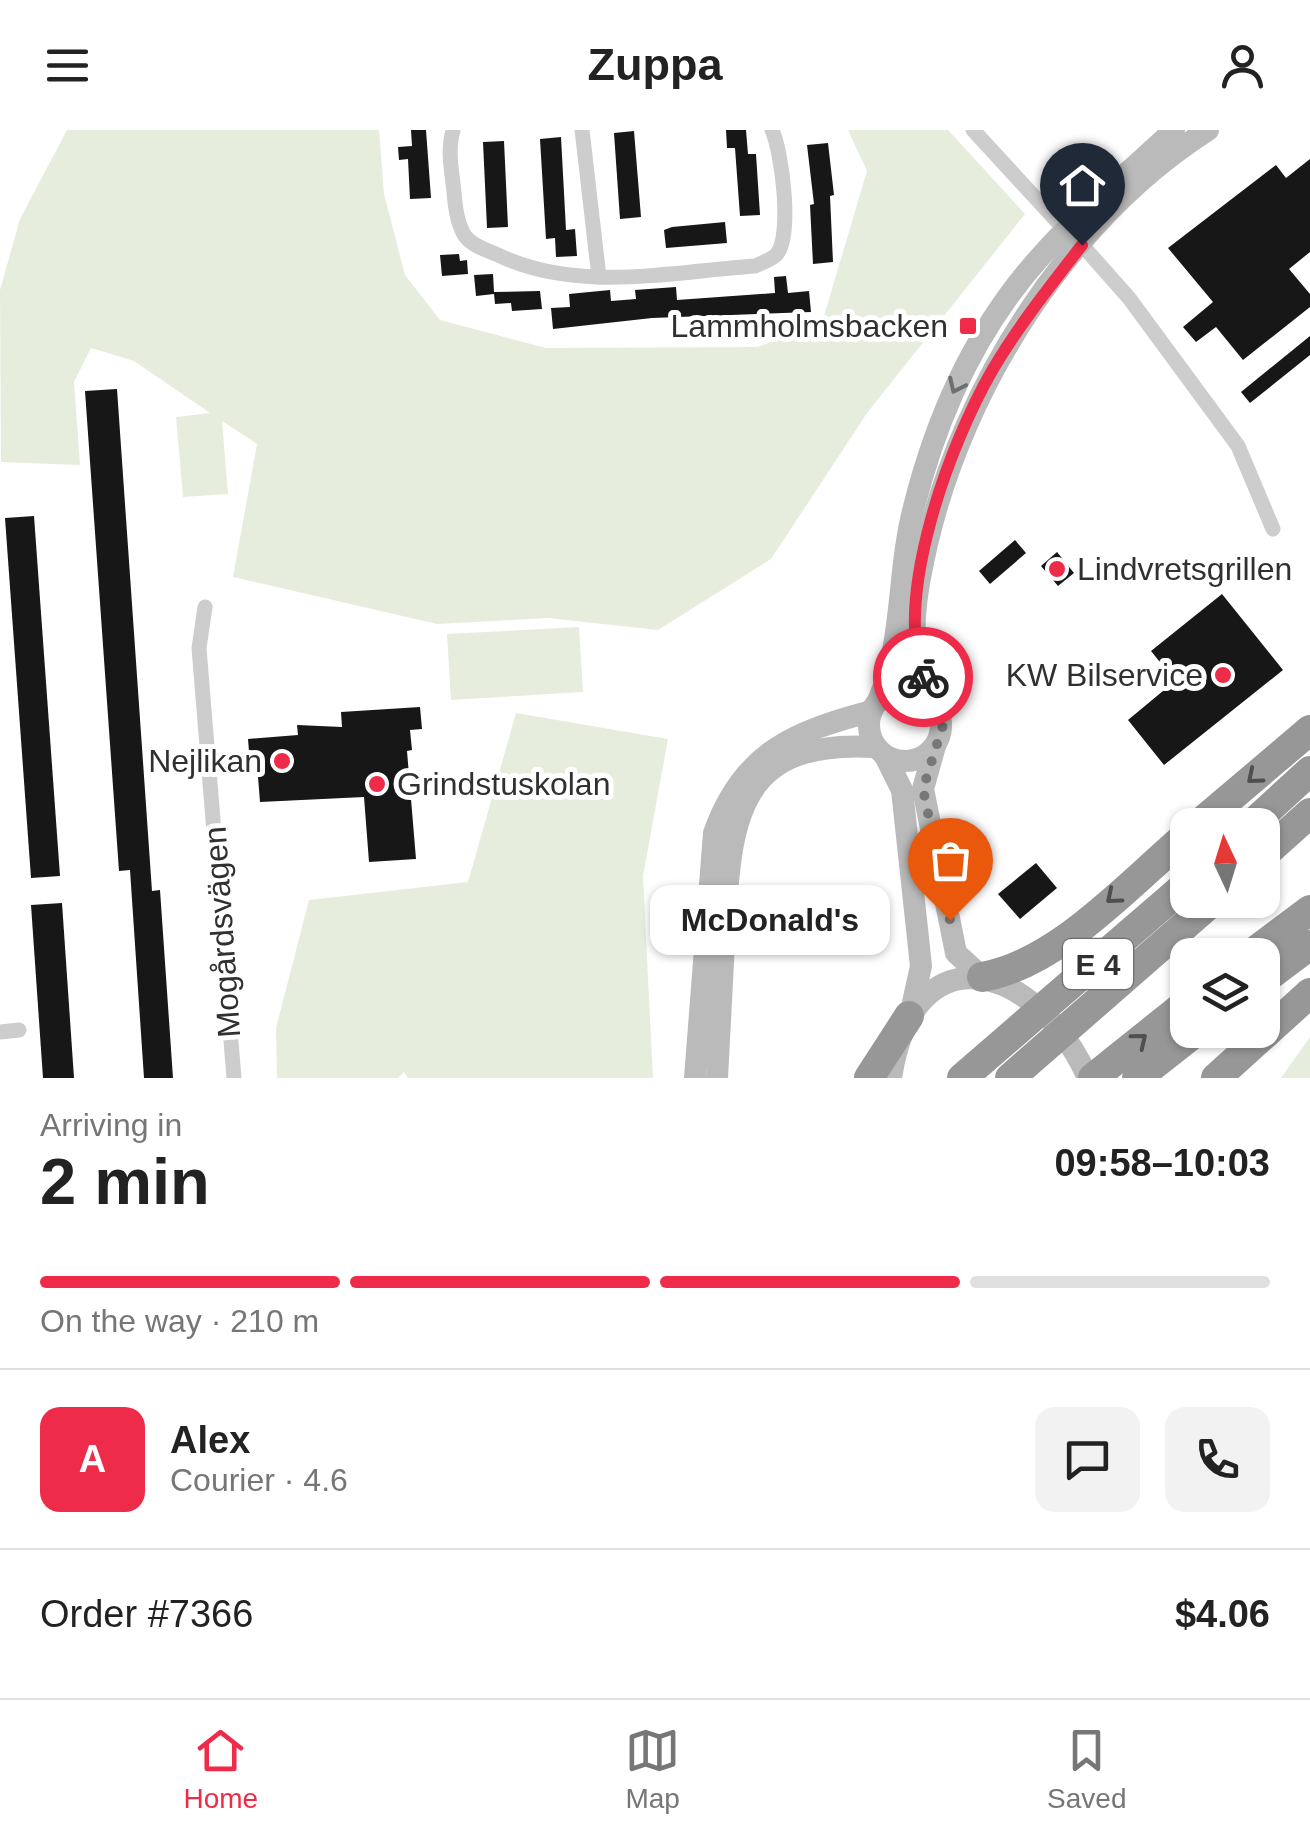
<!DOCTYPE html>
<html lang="en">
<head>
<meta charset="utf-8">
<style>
  body { margin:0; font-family:Arial,sans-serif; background:#f2f2f2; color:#222; height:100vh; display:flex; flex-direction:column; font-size:38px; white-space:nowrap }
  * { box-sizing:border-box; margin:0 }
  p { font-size:32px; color:#767676 }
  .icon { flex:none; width:55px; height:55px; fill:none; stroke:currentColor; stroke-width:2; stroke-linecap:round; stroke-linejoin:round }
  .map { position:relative; height:948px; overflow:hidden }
  .panel { display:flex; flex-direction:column; background:#fff; flex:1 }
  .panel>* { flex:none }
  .needle { width:65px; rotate:356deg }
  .buttons { position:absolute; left:1170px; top:678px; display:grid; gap:20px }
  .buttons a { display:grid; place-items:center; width:110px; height:110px; border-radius:20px; background:#fff; box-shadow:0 2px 8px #0004; font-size:50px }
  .pin { position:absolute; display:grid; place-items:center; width:85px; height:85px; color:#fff; margin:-102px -42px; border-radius:50% 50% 50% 0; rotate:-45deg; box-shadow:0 0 10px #0007 }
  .pin .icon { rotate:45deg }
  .courier { position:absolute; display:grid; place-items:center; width:100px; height:100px; margin:-50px; border:8px solid #ee2b48; border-radius:50%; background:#fff; color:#222; box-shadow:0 2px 12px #0007 }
  .bubble { position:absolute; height:70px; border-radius:20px; background:#fff; box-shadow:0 2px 8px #0004; font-size:32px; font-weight:800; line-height:70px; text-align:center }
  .summary em { font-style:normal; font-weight:800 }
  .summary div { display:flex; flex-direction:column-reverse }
  .summary { display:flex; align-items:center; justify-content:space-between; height:170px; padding:0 40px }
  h1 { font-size:65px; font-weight:800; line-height:75px }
  .bar { display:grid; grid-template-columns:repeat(4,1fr); gap:15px 10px; align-content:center; height:120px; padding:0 40px }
  .bar i { height:12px; border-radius:8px; background:#e0e0e0 }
  .bar .selected { background:#ee2b48 }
  .bar p { grid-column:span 4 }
  .line { display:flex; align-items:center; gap:25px; padding:0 40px; border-top:2px solid #e0e0e0 }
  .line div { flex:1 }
  .round { display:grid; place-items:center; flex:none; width:105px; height:105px; border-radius:20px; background:#f2f2f2 }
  header { display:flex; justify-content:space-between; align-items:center; height:130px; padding:0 40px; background:#fff; font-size:45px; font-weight:800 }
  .dock { display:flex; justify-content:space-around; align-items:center; height:140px; border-top:2px solid #e0e0e0; background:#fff; font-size:28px; color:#767676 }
  .dock a { display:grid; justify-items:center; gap:5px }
  .dock .selected { color:#ee2b48 }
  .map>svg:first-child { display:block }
</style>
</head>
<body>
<header><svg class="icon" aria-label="menu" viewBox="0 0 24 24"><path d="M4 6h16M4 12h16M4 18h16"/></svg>Zuppa<svg class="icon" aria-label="person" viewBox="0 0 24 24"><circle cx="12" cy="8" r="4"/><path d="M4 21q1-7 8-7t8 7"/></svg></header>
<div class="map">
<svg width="1310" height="948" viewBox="0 0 1310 948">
  <rect width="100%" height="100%" fill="#fff"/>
  <g fill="#e7eddd">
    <polygon points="67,0 379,0 384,64 405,145 440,190 546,218 757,217 821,196 867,41 848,0 948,0 1025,84 867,283 771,429 658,500 548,488 437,494 233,447 257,314 222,291 228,364 183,367 176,287 210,283 134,231 91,218 74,252 80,335 1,332 0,160 20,89"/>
    <polygon points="579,497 583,562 451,570 447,504"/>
    <polygon points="516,583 668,609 643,746 653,948 408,948 404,942 398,948 277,948 276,898 309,770 468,752"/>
    <polygon points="1310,907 1310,948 1281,948"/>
  </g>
  <g fill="#171717">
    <polygon points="411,0 426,0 431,68 410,69 408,29 399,30 398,17 412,16"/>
    <polygon points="726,0 746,0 748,24 756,24 760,85 740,86 735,18 727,18"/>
    <polygon points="634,1 641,87 620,89 614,3"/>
    <polygon points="561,7 566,100 575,99 577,126 556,127 555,108 546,109 540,9"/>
    <polygon points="504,11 508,97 487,98 483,12"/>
    <polygon points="828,13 834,65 830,66 833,132 813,134 810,75 814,74 807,15"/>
    <polygon points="1310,29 1310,122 1289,139 1310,164 1310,177 1243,230 1216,197 1196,212 1183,197 1213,172 1168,118 1276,35 1286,48"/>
    <polygon points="725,92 727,113 666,118 664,100 672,97"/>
    <polygon points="459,124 460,131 467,130 468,144 442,146 440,125"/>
    <polygon points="493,144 494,162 540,161 542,179 512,181 511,173 495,174 494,164 476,166 474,145"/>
    <polygon points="786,146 788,163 809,161 811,182 652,188 553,199 551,178 570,177 569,164 610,160 611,171 636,169 635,160 676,157 677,170 775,163 774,147"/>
    <polygon points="1310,206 1310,225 1250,273 1241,262"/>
    <polygon points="117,259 152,761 160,760 173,948 144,948 130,740 119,741 85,261"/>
    <polygon points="34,386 60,746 31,748 5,388"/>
    <polygon points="1015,410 1026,423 990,454 979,441"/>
    <polygon points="1057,422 1074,443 1058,456 1041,436"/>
    <polygon points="1222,464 1283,540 1164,635 1128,590 1175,551 1151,521"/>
    <polygon points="420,577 422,599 410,600 412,620 407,621 416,729 369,732 364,667 260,672 257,634 250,634 248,609 298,605 297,595 342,597 341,582"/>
    <polygon points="1036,733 1057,758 1020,789 998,764"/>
    <polygon points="62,773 74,948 43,948 31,775"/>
  </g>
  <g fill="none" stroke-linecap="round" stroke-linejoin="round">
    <g stroke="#cdcdcd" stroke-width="15">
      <polyline points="582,0 599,147"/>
      <polyline points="973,0 1066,101"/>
      <path d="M453 1C447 20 452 42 454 62 455 76 457 94 465 106 472 116 487 120 498 125 577 163 670 142 755 136 761 133 771 130 776 125 793 107 782 22 772 0"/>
      <polyline points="1082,115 1129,168 1238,316 1273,399"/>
      <polyline points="205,477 199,518 234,948"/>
      <polyline points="0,902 19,900"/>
    </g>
    <g stroke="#bababa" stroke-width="22">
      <circle cx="905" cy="595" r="36"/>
      <path d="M878 571C904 511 897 441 914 377 937 285 977 197 1041 126 1081 81 1130 42 1174 0"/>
      <path d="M933 571C927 557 919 543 917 528 910 493 919 449 927 414 964 255 1069 89 1208 0"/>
      <polyline points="935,616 923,659 956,823 982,847"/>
      <polyline points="885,626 902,660 921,836 910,886"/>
      <path d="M695 948 714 703C743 622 793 602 872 581"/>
      <path d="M717 948C720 897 722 845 725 794 731 682 742 609 876 617"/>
      <path d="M891 948C914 797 1037 834 1088 948"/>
    </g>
    <g stroke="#979797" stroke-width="30">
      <polyline points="1198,695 1310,600"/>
      <polyline points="1251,695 1310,641"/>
      <polyline points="1262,726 1310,683"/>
      <polyline points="1250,825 1310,780"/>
      <path d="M982 847C1058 834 1129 754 1188 704"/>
      <polyline points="1262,851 1310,815"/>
      <polyline points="869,948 909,886"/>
      <polyline points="962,948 1188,753"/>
      <polyline points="1010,948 1214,770"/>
      <polyline points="1093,948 1188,872"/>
      <polyline points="1137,948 1198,900"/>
      <polyline points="1216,948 1310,863"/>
    </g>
  </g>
  <defs><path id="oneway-chevron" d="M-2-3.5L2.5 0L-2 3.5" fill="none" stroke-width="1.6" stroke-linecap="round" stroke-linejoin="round" transform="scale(2.5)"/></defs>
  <use stroke="#6e6e6e" href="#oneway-chevron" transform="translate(956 256) rotate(115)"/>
  <g stroke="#4f4f4f">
    <use href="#oneway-chevron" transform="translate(1254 647) rotate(140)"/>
    <use href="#oneway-chevron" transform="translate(1113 767) rotate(140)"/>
    <use href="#oneway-chevron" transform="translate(1140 910) rotate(-39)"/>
  </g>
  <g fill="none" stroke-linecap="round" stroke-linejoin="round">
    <polyline stroke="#787878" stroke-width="10" stroke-dasharray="0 18" points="923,547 943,595 923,659 950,790"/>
    <path stroke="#ee2b48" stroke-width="12" d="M923 547C894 464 950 313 993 239 1019 195 1051 155 1082 115"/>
  </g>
  <g fill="#ee2b48" stroke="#fff" stroke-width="4">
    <rect x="958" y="186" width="20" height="20" rx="5"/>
    <circle cx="1057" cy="439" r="10"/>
    <circle cx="1223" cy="545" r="10"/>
    <circle cx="282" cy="631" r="10"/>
    <circle cx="377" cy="654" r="10"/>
  </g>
  <g text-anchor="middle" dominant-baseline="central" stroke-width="10" stroke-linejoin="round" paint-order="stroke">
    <rect fill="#fff" stroke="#6e6e6e" stroke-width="2.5" x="1063" y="809" width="70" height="50" rx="8"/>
    <g font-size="30" font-weight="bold" fill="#303030">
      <text x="1098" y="834">E 4</text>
    </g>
    <g font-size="32" fill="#303030" stroke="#fff" text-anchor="end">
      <text x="948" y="196">Lammholmsbacken</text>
      <text x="1077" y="439" text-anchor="start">Lindvretsgrillen</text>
      <text x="1203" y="545">KW Bilservice</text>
      <text x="262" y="631">Nejlikan</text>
      <text x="397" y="654" text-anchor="start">Grindstuskolan</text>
    </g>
    <g font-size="32" fill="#303030" stroke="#fff">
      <text transform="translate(222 802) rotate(-94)">Mogårdsvägen</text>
    </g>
  </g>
</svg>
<div class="buttons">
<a><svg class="needle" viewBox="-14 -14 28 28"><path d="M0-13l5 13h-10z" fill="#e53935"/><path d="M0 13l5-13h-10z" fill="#767676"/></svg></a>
<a><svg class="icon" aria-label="layers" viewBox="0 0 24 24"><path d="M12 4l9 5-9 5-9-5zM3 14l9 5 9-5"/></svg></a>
</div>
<div class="pin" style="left:950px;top:790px;background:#ea580c"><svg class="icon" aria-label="bag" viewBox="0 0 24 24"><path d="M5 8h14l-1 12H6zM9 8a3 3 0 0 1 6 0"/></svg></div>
<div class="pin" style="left:1082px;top:115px;background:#1f2937"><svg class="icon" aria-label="home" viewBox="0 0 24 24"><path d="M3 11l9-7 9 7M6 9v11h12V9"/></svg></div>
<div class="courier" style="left:923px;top:547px"><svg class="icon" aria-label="bike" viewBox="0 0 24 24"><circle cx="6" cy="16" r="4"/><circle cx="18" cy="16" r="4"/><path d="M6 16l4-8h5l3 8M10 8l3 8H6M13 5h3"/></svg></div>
<div class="bubble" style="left:650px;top:755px;width:240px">McDonald's</div>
</div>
<section class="panel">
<div class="summary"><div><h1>2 min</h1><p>Arriving in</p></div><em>09:58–10:03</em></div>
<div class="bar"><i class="selected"></i><i class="selected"></i><i class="selected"></i><i></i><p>On the way · 210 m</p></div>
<div class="line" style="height:180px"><b class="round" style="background:#ee2b48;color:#fff">A</b><div><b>Alex</b><p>Courier · 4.6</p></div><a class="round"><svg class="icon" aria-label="chat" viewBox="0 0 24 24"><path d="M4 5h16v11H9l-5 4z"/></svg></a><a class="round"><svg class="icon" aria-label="phone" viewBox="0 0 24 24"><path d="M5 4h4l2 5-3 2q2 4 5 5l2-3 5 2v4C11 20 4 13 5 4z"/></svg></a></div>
<div class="line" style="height:130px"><div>Order #7366</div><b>$4.06</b></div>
</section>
<nav class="dock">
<a class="selected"><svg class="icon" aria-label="home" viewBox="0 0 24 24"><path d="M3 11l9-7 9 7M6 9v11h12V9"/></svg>Home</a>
<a><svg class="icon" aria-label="map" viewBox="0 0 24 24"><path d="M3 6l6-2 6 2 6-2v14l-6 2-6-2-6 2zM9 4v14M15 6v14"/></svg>Map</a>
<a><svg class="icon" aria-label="saved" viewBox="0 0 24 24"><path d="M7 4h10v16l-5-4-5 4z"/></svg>Saved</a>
</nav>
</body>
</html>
